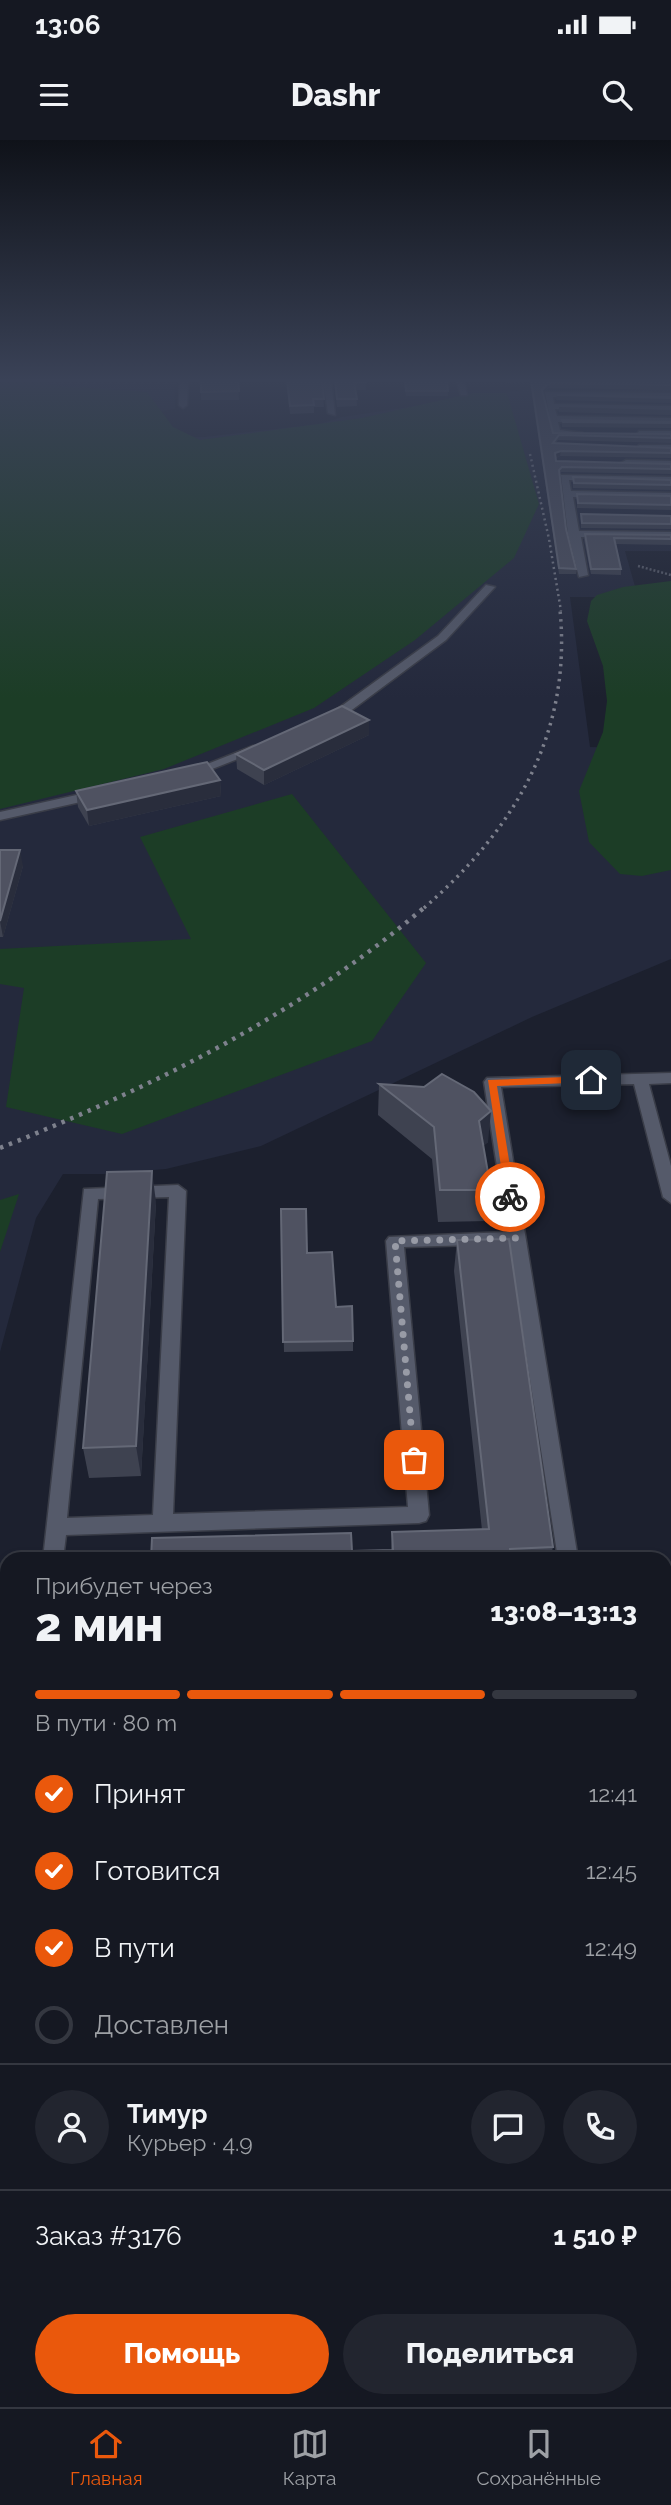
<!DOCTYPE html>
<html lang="ru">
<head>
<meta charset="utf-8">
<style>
  body { margin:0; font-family:Raleway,sans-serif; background:#22252f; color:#f1f3f6; height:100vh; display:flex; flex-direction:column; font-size:26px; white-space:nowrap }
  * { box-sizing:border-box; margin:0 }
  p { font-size:23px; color:#9da0a5 }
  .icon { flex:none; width:38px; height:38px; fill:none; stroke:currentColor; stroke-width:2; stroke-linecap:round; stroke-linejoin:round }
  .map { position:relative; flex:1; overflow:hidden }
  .details { position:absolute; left:0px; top:1412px; width:672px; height:856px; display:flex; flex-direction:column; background:#151822; border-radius:21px 21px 0 0; box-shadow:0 4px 10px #0003,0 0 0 2px #343740 }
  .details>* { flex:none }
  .pin { position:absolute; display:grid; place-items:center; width:60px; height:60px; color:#fff; margin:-30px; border-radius:14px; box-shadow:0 4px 10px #0006 }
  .courier { position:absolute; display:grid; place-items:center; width:70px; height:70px; margin:-35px; border:5px solid #ea580c; border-radius:50%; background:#fff; color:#222; box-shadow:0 2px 9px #0007 }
  .headline em { font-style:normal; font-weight:800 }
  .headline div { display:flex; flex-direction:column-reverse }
  .headline { display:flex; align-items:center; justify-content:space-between; height:119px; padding:0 35px }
  h1 { font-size:46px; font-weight:800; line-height:52px }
  .bar { display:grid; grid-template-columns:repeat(4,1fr); gap:10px 7px; align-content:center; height:84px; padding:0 35px }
  .bar i { height:9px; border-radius:5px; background:#343740 }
  .bar .active { background:#ea580c }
  .bar p { grid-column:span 4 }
  .line { display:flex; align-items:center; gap:18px; padding:0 35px; border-top:2px solid #343740 }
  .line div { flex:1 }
  .round { display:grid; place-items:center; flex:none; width:74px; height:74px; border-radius:37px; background:#22252f }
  ol { padding:0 35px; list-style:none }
  li { display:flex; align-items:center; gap:21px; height:77px }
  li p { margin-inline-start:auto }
  li .icon { padding:7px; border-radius:50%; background:#ea580c; color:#fff; stroke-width:4 }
  li:last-child { color:#9da0a5 }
  li i { width:38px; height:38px; border:4px solid #343740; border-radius:50% }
  .primary-button { display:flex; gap:14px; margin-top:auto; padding:14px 35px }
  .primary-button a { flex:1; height:80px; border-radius:42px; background:#ea580c; color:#fff; font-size:28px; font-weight:800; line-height:80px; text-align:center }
  .primary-button a+a { background:#22252f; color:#f1f3f6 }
  .status { display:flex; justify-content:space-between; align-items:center; height:49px; padding:0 35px; background:#151822; direction:ltr }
  .status svg { height:19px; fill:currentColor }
  header { display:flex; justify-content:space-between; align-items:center; height:91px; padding:0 35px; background:#151822; font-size:32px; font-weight:800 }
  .tabs { display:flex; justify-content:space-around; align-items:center; height:98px; border-top:2px solid #343740; background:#151822; font-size:19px; color:#9da0a5 }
  .tabs a { display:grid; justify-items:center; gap:4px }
  .tabs .active { color:#ea580c }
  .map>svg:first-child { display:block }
</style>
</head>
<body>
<div class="status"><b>13:06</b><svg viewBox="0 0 49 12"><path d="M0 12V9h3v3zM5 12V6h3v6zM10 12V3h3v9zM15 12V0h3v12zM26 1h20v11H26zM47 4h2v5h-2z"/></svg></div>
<header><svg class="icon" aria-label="menu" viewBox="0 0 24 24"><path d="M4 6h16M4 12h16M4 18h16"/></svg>Dashr<svg class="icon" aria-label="search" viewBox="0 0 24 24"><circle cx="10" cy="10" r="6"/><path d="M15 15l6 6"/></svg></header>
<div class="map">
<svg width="671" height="2267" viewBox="0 0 671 2267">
  <rect width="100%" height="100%" fill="#1c202e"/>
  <g fill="#342419">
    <polygon points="671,1592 671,2267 103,2267 103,2261 665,2261 665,1593"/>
    <rect x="0" y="1613" width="7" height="474"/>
  </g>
  <g fill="#24293c">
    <polygon points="0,240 174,240 175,269 0,293"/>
    <polygon points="530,249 671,250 671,411 625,411 638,457 570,457 590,607 671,609 671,819 532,877 261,1006 166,1029 104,1034 63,1034 36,1078 0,1212 0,322 163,298 204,297 320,284 342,277"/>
  </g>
  <g fill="#1c3d26">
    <polygon points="0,240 48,240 46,245 147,252 173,287 200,300 362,278 473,253 507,253 539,364 514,418 415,500 314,568 164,629 0,669"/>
    <polygon points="671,441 671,730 642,736 620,734 589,702 579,651 603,592 607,561 603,526 587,481 591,461 597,455 623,447"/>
    <polygon points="292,654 426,823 372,901 122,994 6,967 24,848 0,844 0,809 191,799 140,697"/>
    <polygon points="19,1054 0,1112 0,1060"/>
  </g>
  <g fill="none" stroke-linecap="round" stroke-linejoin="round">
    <g stroke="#3a3d48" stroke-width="3">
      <g id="minor">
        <polygon points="180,240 188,240 187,265 183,268 179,265"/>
        <polygon points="323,240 331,240 335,275 328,273"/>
        <polygon points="456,240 464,240 467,255 461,255"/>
        <polygon points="545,252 671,253 671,259 553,257 554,264 671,266 671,272 555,269 557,276 671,278 671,284 558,282 560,290 583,293 579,296 553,295"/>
        <polygon points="639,291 671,291 671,297 636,296"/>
        <polygon points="639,305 671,305 671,311 636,310"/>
        <polygon points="626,320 671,321 671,327 623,325 621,323"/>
        <polygon points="561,335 671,337 671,343 569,340 571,351 671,353 671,359 573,357 579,391 671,392 671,398 581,397 588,435 579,437 568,394"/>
        <polygon points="486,445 495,447 446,500 333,584 325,584 325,578 438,496"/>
        <polygon points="253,606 263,609 192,637 182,634"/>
        <polygon points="99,650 105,654 103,657 0,680 0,672"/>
        <path d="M671 933V943L649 944 671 1026V1063L663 1057 634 944 501 947 578 1419H558L509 1104 404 1107 429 1375 426 1381 419 1383 66 1395 63 1419H43L84 1049 178 1045 186 1051 173 1374 408 1367 386 1101 389 1097 507 1092 484 942 487 938ZM169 1057 153 1375 67 1378 98 1059Z"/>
        <polygon points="665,1553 671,1555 671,1575 665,1573"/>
        <polygon points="671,1638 671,1660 665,1661 665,1639"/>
        <rect x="224" y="2261" width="30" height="6"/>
      </g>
    </g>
    <polyline stroke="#5e626e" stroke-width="2.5" stroke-dasharray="2 2" stroke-linecap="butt" points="638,426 671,435"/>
    <use href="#minor" fill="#555a6a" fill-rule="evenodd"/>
    <polyline stroke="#7e818d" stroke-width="2.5" stroke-dasharray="2 3.5" stroke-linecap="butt" points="530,314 549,399 561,471"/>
    <path stroke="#7e818d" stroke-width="3.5" stroke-dasharray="2.5 5" stroke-linecap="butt" d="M424 768C515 689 572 593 560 470"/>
    <path stroke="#7e818d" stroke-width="4.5" stroke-dasharray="3.5 6" stroke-linecap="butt" d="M0 1008C153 947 300 874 426 766"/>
  </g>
  <g fill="#3e4250">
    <polygon points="201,240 238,240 239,260 201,260"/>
    <polygon points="286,240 322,240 324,267 314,267 314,273 290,274"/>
    <polygon points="334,240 365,240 366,250 356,250 357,266 337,267"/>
    <polygon points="404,240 447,240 448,256 406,256"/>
    <polygon points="505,240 671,240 671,250 548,248 543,253 553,293 671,294 671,303 558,300 556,303 671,308 671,318 560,316 556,318 556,321 671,324 671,334 561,332 559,334 566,389 576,429 576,434 559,434 530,242 506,243"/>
    <polygon points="557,255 671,257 671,263 556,260"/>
    <polygon points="559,267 671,270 671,275 559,272"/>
    <polygon points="562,280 671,282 671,288 562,287"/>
    <polygon points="573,337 671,340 671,350 573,348"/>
    <polygon points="577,354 671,356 671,370 577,368"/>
    <polygon points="581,374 671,376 671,389 581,388"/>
    <polygon points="585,394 671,395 671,405 616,404 621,429 621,435 591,434 584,400"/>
    <polygon points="369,580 369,595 264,645 237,629 236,614"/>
    <polygon points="220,640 221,656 89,686 78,667 76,651"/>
    <polygon points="0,710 23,726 3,797 0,797"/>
    <polygon points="379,944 488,1002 483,1006 491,1050 488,1081 438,1082 432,1019 378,975"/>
    <polygon points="156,1062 141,1336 89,1338 83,1308"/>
    <polygon points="281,1069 307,1113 353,1201 353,1211 284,1212"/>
    <polygon points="457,1100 553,1407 550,1419 151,1419 391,1410 392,1392 482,1390 454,1131"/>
    <polygon points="7,1675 7,2015 0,2015 0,1730"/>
    <rect x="665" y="1930" width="6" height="94"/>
  </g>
  <g fill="#292d3c">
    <polygon points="549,243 548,248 541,255 542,250"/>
    <polygon points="561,311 560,316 555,318 555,313"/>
    <polygon points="369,580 369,595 264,645 264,630"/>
    <polygon points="220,640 221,656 89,686 87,670"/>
    <polygon points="20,710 23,726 3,797 0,781"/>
    <polygon points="491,971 488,1002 476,1012 479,981"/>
    <polygon points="152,1031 156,1062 141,1336 136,1306"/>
    <polygon points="54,2261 59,2261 59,2267 53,2267"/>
  </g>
  <g fill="#4f5261" stroke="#646876" stroke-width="2">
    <polygon points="201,240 238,240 239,251 201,252"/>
    <polygon points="287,240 322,240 324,259 313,259 314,265 290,266"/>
    <polygon points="335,240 365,240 366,242 354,243 357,259 337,259"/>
    <polygon points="405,240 447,240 448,251 406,251"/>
    <polygon points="531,240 671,240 671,245 549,243 542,250 553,293 671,294 671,298 559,295 553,303 671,308 671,313 561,311 555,313 556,321 671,324 671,329 562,327 559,330 566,389 576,429 559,428"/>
    <polygon points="557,255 671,257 671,258"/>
    <polygon points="562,280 671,282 671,283 563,282"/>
    <polygon points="573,337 671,340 671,345 574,343"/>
    <polygon points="577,354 671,356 671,365 578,363"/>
    <polygon points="581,374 671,376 671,384 582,383"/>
    <polygon points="585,394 671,395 671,399 614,398 621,429 591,429"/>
    <polygon points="342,566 369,580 264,630 236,614"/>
    <polygon points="207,622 220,640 87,670 76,651"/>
    <polygon points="0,710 20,710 0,781"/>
    <polygon points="442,934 474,952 491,971 479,981 491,1050 440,1050 434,987 379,944 424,947"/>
    <polygon points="152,1031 136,1306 83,1308 107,1032"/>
    <polygon points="281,1069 306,1069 307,1113 332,1112 336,1167 352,1166 353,1201 283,1202"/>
    <polygon points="509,1099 553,1407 510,1409 511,1419 151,1419 152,1398 351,1393 352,1411 393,1410 392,1392 489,1389 457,1100"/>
    <polygon points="7,1675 7,2004 0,2004 0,1730"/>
    <rect x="665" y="1930" width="6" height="83"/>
    <polygon points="7,2094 7,2261 54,2261 53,2267 0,2267 0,2095"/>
  </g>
  <linearGradient id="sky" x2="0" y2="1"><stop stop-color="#0f1219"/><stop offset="0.43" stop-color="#3a4257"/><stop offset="1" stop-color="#3a4257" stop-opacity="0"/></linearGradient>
  <rect width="671" height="558" fill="url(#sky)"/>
  <polygon fill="#ea580c" points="591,936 596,940 594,942 497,946 515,1057 506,1060 488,940"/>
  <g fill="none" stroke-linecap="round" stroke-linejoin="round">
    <polyline stroke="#989ba6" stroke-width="7" stroke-dasharray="0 12.6" points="414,1320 395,1101 516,1098 510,1057"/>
  </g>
</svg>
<div class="pin" style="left:414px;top:1320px;background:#ea580c"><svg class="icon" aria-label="bag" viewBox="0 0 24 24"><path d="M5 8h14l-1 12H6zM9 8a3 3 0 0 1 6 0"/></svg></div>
<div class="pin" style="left:591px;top:940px;background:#1f2937"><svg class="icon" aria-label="home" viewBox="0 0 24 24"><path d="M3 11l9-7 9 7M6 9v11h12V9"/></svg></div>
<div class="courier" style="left:510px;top:1057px"><svg class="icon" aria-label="bike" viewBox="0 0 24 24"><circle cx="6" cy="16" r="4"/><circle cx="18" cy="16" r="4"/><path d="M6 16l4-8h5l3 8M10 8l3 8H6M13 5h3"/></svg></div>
<section class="details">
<div class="headline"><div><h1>2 мин</h1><p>Прибудет через</p></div><em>13:08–13:13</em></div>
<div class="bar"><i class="active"></i><i class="active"></i><i class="active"></i><i></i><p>В пути · 80 m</p></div>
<ol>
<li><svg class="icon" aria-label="check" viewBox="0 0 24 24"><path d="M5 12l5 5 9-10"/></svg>Принят<p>12:41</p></li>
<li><svg class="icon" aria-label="check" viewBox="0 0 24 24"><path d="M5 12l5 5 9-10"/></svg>Готовится<p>12:45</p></li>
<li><svg class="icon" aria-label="check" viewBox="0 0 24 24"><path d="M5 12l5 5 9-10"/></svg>В пути<p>12:49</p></li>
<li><i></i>Доставлен</li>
</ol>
<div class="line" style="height:126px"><a class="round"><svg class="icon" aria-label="person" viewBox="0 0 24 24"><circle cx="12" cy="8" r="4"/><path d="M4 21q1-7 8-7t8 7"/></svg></a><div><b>Тимур</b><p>Курьер · 4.9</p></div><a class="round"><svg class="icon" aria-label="chat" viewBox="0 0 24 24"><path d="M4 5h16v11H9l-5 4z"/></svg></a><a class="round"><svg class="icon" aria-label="phone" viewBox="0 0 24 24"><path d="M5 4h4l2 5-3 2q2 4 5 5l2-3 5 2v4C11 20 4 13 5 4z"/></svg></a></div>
<div class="line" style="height:91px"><div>Заказ #3176</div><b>1 510 ₽</b></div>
<div class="primary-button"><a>Помощь</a><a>Поделиться</a></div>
</section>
</div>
<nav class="tabs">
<a class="active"><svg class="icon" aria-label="home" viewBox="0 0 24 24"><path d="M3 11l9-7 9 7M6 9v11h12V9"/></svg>Главная</a>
<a><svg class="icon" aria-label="map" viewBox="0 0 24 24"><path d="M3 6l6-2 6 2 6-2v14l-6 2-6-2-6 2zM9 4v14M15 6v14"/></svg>Карта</a>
<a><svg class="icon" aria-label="saved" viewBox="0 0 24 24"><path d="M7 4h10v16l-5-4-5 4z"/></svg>Сохранённые</a>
</nav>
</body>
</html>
